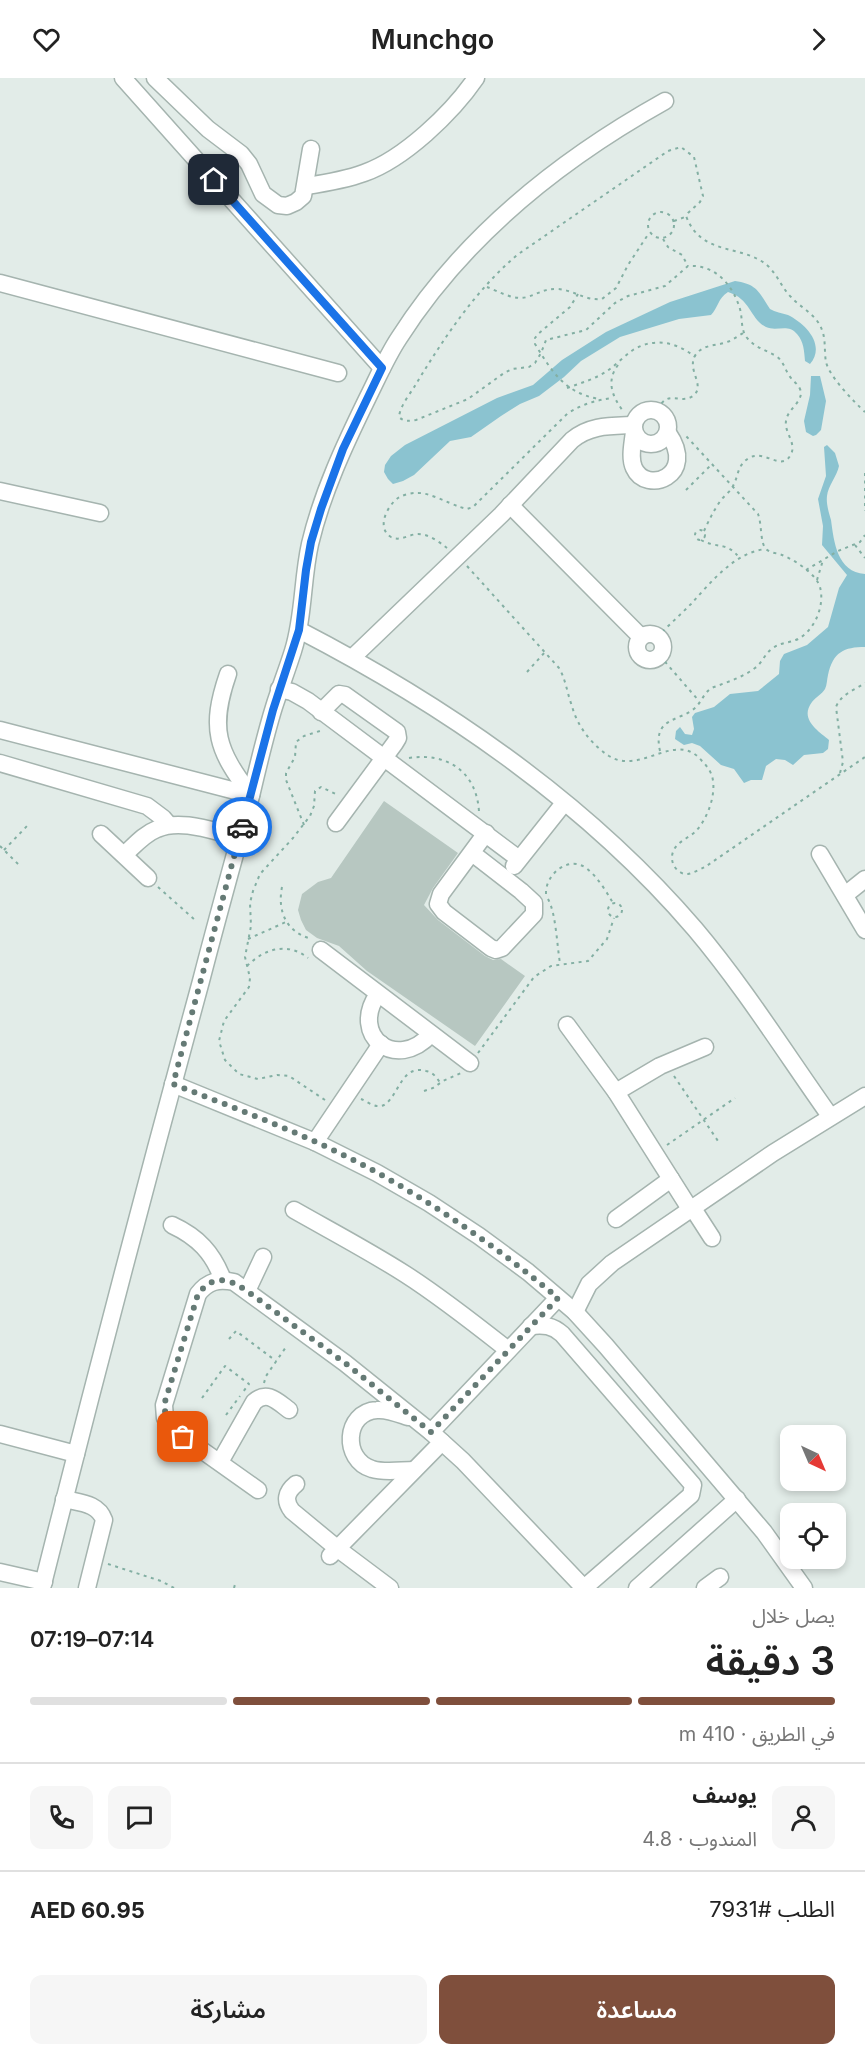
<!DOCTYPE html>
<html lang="ar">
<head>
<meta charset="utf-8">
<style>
  body { margin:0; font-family:Inter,"Noto Sans Arabic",sans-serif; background:#f6f6f6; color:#222; direction:rtl; height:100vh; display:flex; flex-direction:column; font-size:22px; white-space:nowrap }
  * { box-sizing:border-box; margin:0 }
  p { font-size:20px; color:#767676 }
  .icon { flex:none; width:33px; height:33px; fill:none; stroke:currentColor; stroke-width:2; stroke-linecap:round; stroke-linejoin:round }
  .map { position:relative; height:1510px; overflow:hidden; direction:ltr }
  .details { display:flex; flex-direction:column; background:#fff; flex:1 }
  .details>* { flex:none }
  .needle { width:39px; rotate:136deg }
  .controls { position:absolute; left:780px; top:1347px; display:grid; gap:12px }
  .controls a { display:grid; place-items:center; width:66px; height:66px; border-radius:12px; background:#fff; box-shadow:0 3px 9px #0003; font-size:30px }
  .pin { position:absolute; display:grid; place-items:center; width:51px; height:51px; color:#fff; margin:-26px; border-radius:12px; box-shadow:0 3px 9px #0006 }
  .courier { position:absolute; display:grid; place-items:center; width:60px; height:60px; margin:-30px; border:4px solid #1a73e8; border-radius:50%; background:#fff; color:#222; box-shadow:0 2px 8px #0007 }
  .head em { font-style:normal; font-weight:600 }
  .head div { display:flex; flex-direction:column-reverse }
  .head { display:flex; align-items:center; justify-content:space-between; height:102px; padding:0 30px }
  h1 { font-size:39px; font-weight:600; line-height:45px }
  .bar { display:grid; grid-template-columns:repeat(4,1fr); gap:9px 6px; align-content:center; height:72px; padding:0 30px }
  .bar i { height:8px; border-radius:4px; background:#e0e0e0 }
  .bar .selected { background:#7f4f3c }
  .bar p { grid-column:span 4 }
  .line { display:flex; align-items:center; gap:15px; padding:0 30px; border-top:2px solid #e0e0e0 }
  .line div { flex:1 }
  .round { display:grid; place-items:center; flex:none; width:63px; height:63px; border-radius:12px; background:#f6f6f6 }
  .button { display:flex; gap:12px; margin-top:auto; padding:12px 30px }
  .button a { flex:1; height:69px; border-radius:12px; background:#7f4f3c; color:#fff; font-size:24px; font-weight:600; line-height:69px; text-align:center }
  .button a+a { background:#f6f6f6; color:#222 }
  header { display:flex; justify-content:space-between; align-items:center; height:78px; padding:0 30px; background:#fff; font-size:27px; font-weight:600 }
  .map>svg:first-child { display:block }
</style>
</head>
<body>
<header><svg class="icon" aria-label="forward" viewBox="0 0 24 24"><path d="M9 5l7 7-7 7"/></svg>Munchgo<svg class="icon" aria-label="heart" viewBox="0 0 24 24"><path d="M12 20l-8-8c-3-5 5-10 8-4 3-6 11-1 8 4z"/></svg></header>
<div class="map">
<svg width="865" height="1510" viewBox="0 0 865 1510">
  <rect width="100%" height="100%" fill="#e2ece8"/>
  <g fill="#8bc3d0">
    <path d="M735 203C757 206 759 214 770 231 775 234 782 235 788 237 806 246 826 267 810 286L805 283C804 273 804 264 797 256 788 245 777 254 766 249 750 241 751 221 728 214 718 220 718 230 711 237L679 241 620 259 581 283 564 299 539 318 520 326 501 338 471 359 450 363 414 397 403 403 393 406 388 401 384 394 385 387 391 378 405 367 497 320 533 307 562 282 606 254 670 224Z"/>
    <polygon points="811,298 820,298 826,323 821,352 816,357 813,358 806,354 804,343 810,317"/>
    <path d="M827 367 835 375 839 388C837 398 828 408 827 418 826 426 829 435 831 442 834 464 837 494 865 496V569C844 569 833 574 828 597 827 601 827 607 825 611 822 616 816 619 812 624 799 641 818 653 829 662L828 671 823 675 804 677 793 687 785 682 776 681 766 688 762 702H751L744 705 734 691 721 687 700 668 692 665 684 667 675 661 676 653 680 649 685 656 692 657 694 651 692 639 695 635 714 629 730 616 758 613 779 596 780 583 784 576 807 567 828 549 839 510 847 497 822 467 823 448 818 421 826 398 824 369Z"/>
  </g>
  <polygon fill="#b7c7c1" points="384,723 458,775 433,810 424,827 438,842 485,878 493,882 501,881 525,898 475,968 367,893 339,868 317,860 306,852 301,842 298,832 302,816 318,804 331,800"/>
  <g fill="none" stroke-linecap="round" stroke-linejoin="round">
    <g stroke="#a5b4af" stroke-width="19">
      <g id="minor">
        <polyline points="123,0 382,290"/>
        <polyline points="155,0 208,51 241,76 249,86 263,116 278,127 287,128 296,124 303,118 311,71"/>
        <path d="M306 108C326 105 345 102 364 95 404 81 452 35 476 0"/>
        <polyline points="0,205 338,295"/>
        <circle cx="651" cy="349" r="17"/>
        <path d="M634 353C633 365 629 379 634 390 646 417 698 398 668 355"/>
        <polyline points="0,413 100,435"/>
        <polyline points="510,427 641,559"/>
        <path d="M299 552C444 627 588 726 695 851 744 909 786 976 830 1038"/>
        <circle cx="650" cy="569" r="13"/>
        <path d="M353 579 501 437 572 362C590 347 610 348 633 347"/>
        <path d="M228 596C209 651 217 672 251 717"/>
        <polyline points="279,611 292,614 308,623 519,781"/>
        <polyline points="321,634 339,616 345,617 397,654 398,660 395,665 336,745"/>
        <polyline points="0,652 251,717"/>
        <polyline points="0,685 147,728 163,740 169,747"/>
        <polyline points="101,756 148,800"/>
        <polyline points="472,775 521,813 534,825 534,836 502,870 496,872 491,870 444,834 438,826 441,816 486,755"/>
        <polyline points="820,776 865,852"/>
        <path d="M124 777C134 768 144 756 157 751 181 740 215 754 239 759"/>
        <polyline points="514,788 564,725"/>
        <polyline points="845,817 865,801"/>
        <polyline points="321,872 470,985"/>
        <path d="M378 916C349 957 396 995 431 956"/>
        <polyline points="567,947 616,1014 690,1131"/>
        <polyline points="173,1006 315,1064 377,1095 429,1125 479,1158 528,1194 575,1234 606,1268 764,1454 804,1510"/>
        <polyline points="616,1014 660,988 705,969"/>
        <polyline points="315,1064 381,966"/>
        <polyline points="692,1129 712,1160"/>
        <path d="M294 1132C331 1153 369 1173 405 1196 441 1219 475 1246 508 1272"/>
        <polyline points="616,1141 671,1101"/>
        <path d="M172 1147C198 1159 213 1175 223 1202"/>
        <polyline points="247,1213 263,1179"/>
        <polyline points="575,1234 589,1206 612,1185 773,1075 865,1018"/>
        <path d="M531 1248C544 1247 552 1247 562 1256L693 1407 691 1417 584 1510"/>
        <path d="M408 1339C399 1336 387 1331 377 1332 344 1334 342 1382 372 1391 384 1395 401 1392 414 1392"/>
        <polyline points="431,1354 558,1220"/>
        <polyline points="0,1356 76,1376"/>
        <path d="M220 1384 254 1324C267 1312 277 1323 289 1332"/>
        <path d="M296 1406C286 1414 284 1423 292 1433L338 1471 390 1510"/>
        <path d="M258 1412 172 1351 165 1340 164 1327 198 1216C208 1203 218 1201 234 1204L345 1285 431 1354 463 1383 584 1510"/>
        <path d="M64 1421C80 1425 98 1425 104 1442L87 1510"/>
        <polyline points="330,1478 442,1364"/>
        <polyline points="0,1494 44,1504"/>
        <path d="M42 1510C93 1307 146 1105 201 903 217 841 234 780 251 718 258 688 265 658 274 629 280 610 287 592 293 573 304 538 302 502 310 466 322 415 345 366 368 319 378 299 387 278 399 260 464 158 561 81 665 23"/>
        <polyline points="637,1510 737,1421"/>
        <polyline points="705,1510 720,1499"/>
      </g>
    </g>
    <g stroke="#83afa3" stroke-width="2" stroke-dasharray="3 4.5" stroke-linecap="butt">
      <circle cx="661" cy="147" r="13"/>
      <polyline points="674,143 685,139"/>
      <polyline points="663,161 668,169 682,177 688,188"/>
      <path d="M487 209C498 213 514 223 527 219 538 216 545 210 558 211 574 212 585 223 602 221L616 210 628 187 649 155"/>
      <path d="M578 216 570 229 538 256 535 260V266C552 294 565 315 599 321"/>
      <path d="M618 287C606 303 612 318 623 333"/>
      <path d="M567 310C581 305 595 301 607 293 616 287 624 278 633 272 654 259 677 264 695 279"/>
      <path d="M658 332C667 310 680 327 693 318 707 307 684 290 697 275 705 266 717 268 727 264 733 262 738 258 743 255"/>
      <polyline points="865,395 865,433"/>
      <polyline points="686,412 712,386"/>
      <circle cx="700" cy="457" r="5"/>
      <path d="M704 453C709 442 714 432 721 422 725 417 731 413 733 408 739 397 737 387 749 380 764 371 781 393 790 378 798 366 784 355 786 343 787 331 805 323 800 311 798 306 794 304 791 300 785 293 784 283 776 278 766 272 756 270 748 261 740 252 743 242 740 231 733 207 715 186 688 188L665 208 628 218 615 225 586 252 546 262 541 275 535 285 529 289 512 291 504 295 468 321 416 342C409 343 404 344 399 339 400 328 410 316 416 306 444 260 475 213 517 177L668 73 681 69 694 79 703 118 700 124 688 135 686 138C702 180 744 165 769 189 778 198 782 210 791 219 801 230 817 237 822 252 826 262 824 273 826 284 829 298 854 324 865 334"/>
      <path d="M701 462C717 471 728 463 740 481"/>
      <polyline points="855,467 865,480"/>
      <path d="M447 470C439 464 429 456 418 456 409 456 400 464 391 459 376 450 387 428 398 420 403 417 410 415 416 415 429 414 448 425 460 429L467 431 473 429 568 335C583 326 596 322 613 320"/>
      <path d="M467 488 559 590C566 602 567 615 572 628 577 648 592 667 609 678 641 698 676 651 702 683 706 687 710 692 712 698 717 715 708 740 696 753 689 760 676 764 673 774 669 784 677 797 688 796 694 795 700 791 705 789L865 679"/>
      <polyline points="806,492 838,473 860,464 865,457"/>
      <polyline points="817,502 823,482"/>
      <path d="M657 559C668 548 680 537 691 526 711 504 735 474 766 471"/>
      <polyline points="660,578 699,623"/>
      <polyline points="527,594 545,574"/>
      <path d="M660 673C652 638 681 644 696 629 702 623 705 612 714 609 728 604 743 599 755 590 763 584 765 575 773 570 781 564 790 565 798 561 815 552 825 527 820 509 816 496 795 482 782 477 777 475 770 475 766 471 760 465 762 446 758 436L686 358"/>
      <path d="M409 680C447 674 477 694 479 734"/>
      <path d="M840 695 843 684 836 629C841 616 855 612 865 605"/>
      <polyline points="304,747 286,702 286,695 295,679 296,664 304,658 323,652"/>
      <polyline points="0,768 21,789"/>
      <polyline points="4,772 27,748"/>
      <polyline points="158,809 194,841"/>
      <path d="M282 809C277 834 287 855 312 861"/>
      <path d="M546 816C545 797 568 777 586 790 597 798 606 813 613 825"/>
      <path d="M548 821C556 835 557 868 560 885"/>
      <circle cx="615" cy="832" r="7"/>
      <polyline points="248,861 286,844"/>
      <path d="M247 888C265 870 288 864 308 880"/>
      <polyline points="478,975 534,899 551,888 588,883 607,861 614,840"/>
      <polyline points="674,998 718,1063"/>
      <polyline points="424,1013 433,1010 443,1003 461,995"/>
      <path d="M361 1021C368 1024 376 1031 384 1027 399 1018 401 986 426 993 432 994 437 999 440 1005"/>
      <polyline points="325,1022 289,998 277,997 258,1001 239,996 225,982 219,963 224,943 249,909 250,900 245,879 251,848 250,825 253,813 260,796 293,760 310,738 314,728 315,713 321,709 338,717"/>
      <polyline points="667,1067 735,1020"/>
      <polyline points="229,1261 236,1253 276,1283"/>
      <polyline points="264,1305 266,1298 286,1269"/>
      <polyline points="202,1320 225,1288 249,1306 243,1314"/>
      <polyline points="226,1337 240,1318"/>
      <polyline points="108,1486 161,1503 174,1510"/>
      <polyline points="234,1510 236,1503"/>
    </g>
    <use href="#minor" stroke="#fff" stroke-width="16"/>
  </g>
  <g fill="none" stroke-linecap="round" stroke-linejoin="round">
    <path stroke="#657a75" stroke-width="6" stroke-dasharray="0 10.8" d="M183 1359C170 1350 166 1342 164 1327L198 1216C214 1196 228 1200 247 1213L345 1285 431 1354 558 1220C502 1173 442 1131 378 1095 313 1059 242 1033 173 1006L242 749"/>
    <polyline stroke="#1a73e8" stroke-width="8" points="214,102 382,290 343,371 321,431 311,464 306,492 299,552 273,632 242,749"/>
  </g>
</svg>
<div class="controls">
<a><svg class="needle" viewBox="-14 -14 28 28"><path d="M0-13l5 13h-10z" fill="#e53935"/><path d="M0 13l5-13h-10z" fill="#767676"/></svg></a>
<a><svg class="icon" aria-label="locate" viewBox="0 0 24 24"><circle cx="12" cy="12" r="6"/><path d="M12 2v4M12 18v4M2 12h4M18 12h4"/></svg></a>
</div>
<div class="pin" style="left:183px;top:1359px;background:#ea580c"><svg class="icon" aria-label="bag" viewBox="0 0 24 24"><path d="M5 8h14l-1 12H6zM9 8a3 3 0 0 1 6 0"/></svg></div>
<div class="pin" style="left:214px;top:102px;background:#1f2937"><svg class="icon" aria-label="home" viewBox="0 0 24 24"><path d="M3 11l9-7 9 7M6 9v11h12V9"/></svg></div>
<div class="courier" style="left:242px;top:749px"><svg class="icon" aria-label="car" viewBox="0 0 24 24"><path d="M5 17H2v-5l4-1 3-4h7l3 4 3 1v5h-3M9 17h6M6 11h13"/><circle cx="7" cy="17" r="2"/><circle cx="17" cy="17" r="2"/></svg></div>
</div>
<section class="details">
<div class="head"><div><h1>3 دقيقة</h1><p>يصل خلال</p></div><em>07:14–07:19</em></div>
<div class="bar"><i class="selected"></i><i class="selected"></i><i class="selected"></i><i></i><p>في الطريق · 410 m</p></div>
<div class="line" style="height:108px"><a class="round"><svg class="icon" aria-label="person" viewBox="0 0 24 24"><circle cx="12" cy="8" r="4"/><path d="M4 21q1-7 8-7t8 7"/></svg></a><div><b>يوسف</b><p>المندوب · 4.8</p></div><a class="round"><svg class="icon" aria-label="chat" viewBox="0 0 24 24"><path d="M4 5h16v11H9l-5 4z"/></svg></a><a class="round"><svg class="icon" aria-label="phone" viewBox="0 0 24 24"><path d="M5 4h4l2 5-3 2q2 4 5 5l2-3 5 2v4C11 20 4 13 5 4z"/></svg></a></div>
<div class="line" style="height:78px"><div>الطلب #7931</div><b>AED 60.95</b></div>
<div class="button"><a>مساعدة</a><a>مشاركة</a></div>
</section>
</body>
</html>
